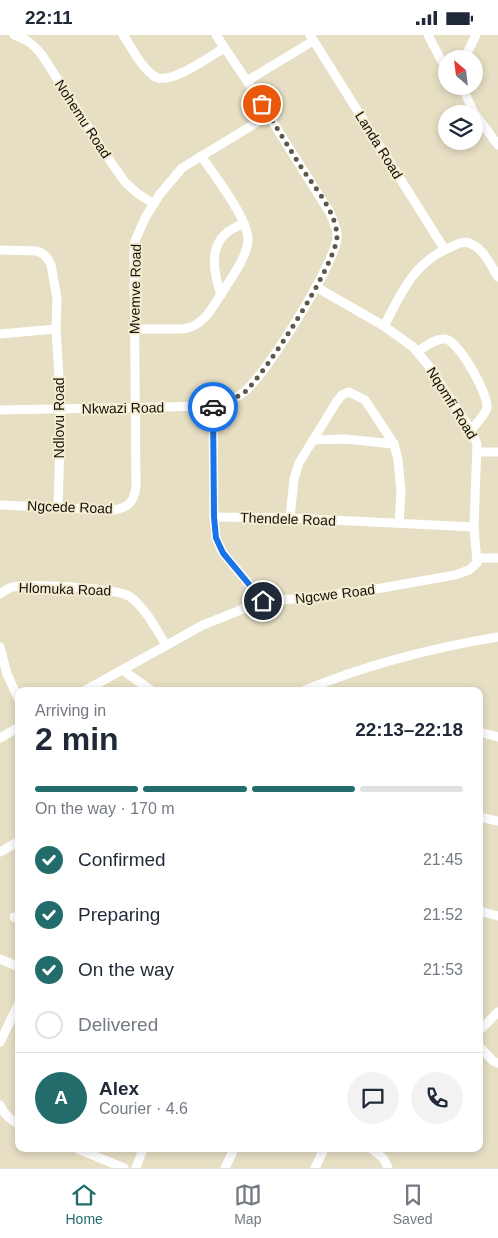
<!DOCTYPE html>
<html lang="en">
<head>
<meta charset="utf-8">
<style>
  body { margin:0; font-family:Helvetica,sans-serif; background:#f2f2f3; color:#1f2937; height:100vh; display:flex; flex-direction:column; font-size:19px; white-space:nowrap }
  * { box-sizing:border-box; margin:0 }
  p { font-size:16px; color:#747a83 }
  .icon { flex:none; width:28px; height:28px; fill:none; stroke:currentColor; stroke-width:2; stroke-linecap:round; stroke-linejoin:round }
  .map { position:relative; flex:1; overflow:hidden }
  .panel { position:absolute; left:15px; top:652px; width:468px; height:465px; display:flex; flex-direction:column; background:#fff; border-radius:10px; box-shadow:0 2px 8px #0003 }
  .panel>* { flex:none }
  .needle { width:32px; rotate:332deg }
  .fabs { position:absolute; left:438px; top:15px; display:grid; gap:10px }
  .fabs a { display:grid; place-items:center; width:45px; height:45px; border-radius:50%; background:#fff; box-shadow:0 2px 8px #0003; font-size:25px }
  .pin { position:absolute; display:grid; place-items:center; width:42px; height:42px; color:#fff; margin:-21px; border:2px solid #fff; border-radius:50%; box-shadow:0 1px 5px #0007 }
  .courier { position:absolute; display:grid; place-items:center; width:50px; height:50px; margin:-25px; border:4px solid #1a73e8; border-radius:50%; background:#fff; color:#222; box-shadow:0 1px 6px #0007 }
  .headline em { font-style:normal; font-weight:800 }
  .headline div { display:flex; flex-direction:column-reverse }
  .headline { display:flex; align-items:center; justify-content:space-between; height:85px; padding:0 20px }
  h1 { font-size:32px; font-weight:800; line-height:38px }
  .bar { display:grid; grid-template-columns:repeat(4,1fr); gap:8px 5px; align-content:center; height:60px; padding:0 20px }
  .bar i { height:6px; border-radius:4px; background:#e0e1e3 }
  .bar .selected { background:#226d6c }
  .bar p { grid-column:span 4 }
  .line { display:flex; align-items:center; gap:12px; padding:0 20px; border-top:1px solid #e0e1e3 }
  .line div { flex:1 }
  .round { display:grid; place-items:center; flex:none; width:52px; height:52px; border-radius:26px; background:#f2f2f3 }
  ol { padding:0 20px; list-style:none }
  li { display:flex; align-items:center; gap:15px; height:55px }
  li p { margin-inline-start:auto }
  li .icon { padding:5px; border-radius:50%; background:#226d6c; color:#fff; stroke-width:4 }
  li:last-child { color:#747a83 }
  li i { width:28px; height:28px; border:2px solid #e0e1e3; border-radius:50% }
  .status { display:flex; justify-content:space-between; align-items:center; height:35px; padding:0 25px; background:#fff; direction:ltr }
  .status svg { height:14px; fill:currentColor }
  .tab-bar { display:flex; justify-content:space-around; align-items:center; height:70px; border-top:1px solid #e0e1e3; background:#fff; font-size:14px; color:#747a83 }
  .tab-bar a { display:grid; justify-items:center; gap:2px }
  .tab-bar .selected { color:#226d6c }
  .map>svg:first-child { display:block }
</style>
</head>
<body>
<div class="status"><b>22:11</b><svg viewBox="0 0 49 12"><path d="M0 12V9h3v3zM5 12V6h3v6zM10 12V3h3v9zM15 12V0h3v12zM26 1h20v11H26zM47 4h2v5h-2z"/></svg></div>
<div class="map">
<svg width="498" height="1133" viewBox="0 0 498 1133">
  <rect width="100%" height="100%" fill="#e6dfc4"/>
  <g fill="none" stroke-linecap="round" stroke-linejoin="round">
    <g stroke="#fff" stroke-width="9">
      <path d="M14 0C27 4 34 10 42 20L106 120 125 147 137 158 154 169"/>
      <path d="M123 0C132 13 141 32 154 41 169 52 210 21 224 13"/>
      <polyline points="310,0 445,215"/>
      <polyline points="428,0 441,25 446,31"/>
      <polyline points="464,24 476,0"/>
      <polyline points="247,46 313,6"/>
      <polyline points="462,51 473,76 498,110"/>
      <polyline points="0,215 36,216 42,218 48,224 51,230 57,263 56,294 61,374 58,472"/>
      <path d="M221 260C211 230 208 201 243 189"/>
      <path d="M384 291C401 259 413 228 449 213 457 209 464 205 471 209 484 214 491 231 498 242"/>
      <path d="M135 294H183C203 291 211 275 221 259 230 245 248 221 248 204 248 184 213 138 201 121"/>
      <polyline points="0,299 56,294"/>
      <path d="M417 317C425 312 435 303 445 304 458 305 488 358 487 372 486 380 476 388 471 395"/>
      <polyline points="213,371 214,482 216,503 223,518 263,566"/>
      <path d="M0 375 213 371C224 368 235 364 244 357 266 340 334 230 337 203 338 195 333 186 330 178L247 46 216 0"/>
      <polyline points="313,405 345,404 394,409"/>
      <polyline points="477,417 498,417"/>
      <path d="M0 470 113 475C128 473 134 467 136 452L134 219 135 206 145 183 160 159 182 133 269 80"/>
      <polyline points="214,482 290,483 474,492"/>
      <polyline points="290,483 294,444 299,428 337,366 342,360 349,357 365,365 394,409 398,425 401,457 399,488"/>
      <polyline points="477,523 498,523"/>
      <path d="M0 559C4 556 8 553 13 552 30 548 115 553 129 561 145 572 156 594 166 610"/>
      <polyline points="0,612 7,639 19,665"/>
      <polyline points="124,636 152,656"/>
      <polyline points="84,656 203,590 263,566 308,563 376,554 455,540 469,535 477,528 474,492 477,409 471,395 428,330 413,312 384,291 316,252"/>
      <path d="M303 656C366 630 431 613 498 602"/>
      <polyline points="479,697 498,702"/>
      <polyline points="0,703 19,692"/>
      <polyline points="479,782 498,786"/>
      <polyline points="0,817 19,806"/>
      <polyline points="479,876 498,881"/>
      <polyline points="14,882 19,884"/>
      <polyline points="0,924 19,932"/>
      <polyline points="479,996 498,977"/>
      <polyline points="0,1007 19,968"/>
      <polyline points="479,1011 493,1026 498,1028"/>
      <path d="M0 1070C4 1079 10 1085 19 1089"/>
      <polyline points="78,1114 124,1133"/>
      <polyline points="372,1114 384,1124 388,1133"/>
      <polyline points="136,1133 143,1114"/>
      <polyline points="225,1133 234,1114"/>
      <polyline points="315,1133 324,1114"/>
    </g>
  </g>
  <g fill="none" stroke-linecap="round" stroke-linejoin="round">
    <path stroke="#5d5849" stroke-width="5" stroke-dasharray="0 9" d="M213 372C222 366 237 364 246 356 266 337 339 225 337 200 335 173 311 149 298 127 286 108 274 88 262 69"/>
    <polyline stroke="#1a73e8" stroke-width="6" points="213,372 214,482 216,503 223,518 263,566"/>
  </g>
  <g text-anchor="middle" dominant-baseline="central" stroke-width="4" stroke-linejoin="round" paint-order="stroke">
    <g font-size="14" fill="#131007" stroke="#f4ecd1">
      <text transform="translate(83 84) rotate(57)">Nohemu Road</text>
      <text transform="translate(379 110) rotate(58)">Landa Road</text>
      <text transform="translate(135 254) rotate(-89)">Mvemve Road</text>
      <text transform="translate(452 368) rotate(58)">Nqomfi Road</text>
      <text transform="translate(123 373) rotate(-1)">Nkwazi Road</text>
      <text transform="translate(59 383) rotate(-90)">Ndlovu Road</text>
      <text transform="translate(70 472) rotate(2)">Ngcede Road</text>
      <text transform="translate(288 484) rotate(2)">Thendele Road</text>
      <text transform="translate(65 554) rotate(2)">Hlomuka Road</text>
      <text transform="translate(335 559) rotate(-7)">Ngcwe Road</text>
    </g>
  </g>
</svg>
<div class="fabs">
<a><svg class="needle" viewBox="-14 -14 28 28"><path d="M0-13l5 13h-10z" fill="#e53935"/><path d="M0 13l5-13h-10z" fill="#747a83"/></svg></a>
<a><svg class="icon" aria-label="layers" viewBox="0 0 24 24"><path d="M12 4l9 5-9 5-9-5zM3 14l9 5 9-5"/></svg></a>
</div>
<div class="pin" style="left:262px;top:69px;background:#ea580c"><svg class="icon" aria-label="bag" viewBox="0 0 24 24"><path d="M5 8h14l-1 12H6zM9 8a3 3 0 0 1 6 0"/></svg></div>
<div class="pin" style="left:263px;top:566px;background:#1f2937"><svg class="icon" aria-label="home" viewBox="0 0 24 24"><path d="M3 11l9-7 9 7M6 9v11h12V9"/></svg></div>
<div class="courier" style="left:213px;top:372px"><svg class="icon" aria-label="car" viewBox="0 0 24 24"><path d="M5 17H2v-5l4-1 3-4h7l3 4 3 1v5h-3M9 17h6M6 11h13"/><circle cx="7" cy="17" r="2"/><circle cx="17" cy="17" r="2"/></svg></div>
<section class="panel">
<div class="headline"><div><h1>2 min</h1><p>Arriving in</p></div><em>22:13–22:18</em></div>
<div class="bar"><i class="selected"></i><i class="selected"></i><i class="selected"></i><i></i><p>On the way · 170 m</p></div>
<ol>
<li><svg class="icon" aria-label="check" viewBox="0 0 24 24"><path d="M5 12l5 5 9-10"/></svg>Confirmed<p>21:45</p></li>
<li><svg class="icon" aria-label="check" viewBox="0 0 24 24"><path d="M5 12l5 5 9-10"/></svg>Preparing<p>21:52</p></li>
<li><svg class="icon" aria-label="check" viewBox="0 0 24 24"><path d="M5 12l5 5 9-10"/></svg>On the way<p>21:53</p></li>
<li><i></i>Delivered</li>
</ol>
<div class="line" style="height:90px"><b class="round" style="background:#226d6c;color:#fff">A</b><div><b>Alex</b><p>Courier · 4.6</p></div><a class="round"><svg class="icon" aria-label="chat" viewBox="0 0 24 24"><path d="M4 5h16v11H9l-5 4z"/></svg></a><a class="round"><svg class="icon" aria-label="phone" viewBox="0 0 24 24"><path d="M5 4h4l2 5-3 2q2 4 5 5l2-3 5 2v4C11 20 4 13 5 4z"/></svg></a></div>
</section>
</div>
<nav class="tab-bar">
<a class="selected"><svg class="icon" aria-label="home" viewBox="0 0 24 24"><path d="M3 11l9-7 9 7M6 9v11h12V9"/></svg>Home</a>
<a><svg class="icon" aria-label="map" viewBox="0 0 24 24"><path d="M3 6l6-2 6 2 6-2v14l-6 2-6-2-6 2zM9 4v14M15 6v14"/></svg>Map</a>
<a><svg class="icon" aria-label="saved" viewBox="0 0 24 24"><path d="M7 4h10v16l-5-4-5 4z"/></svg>Saved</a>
</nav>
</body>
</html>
